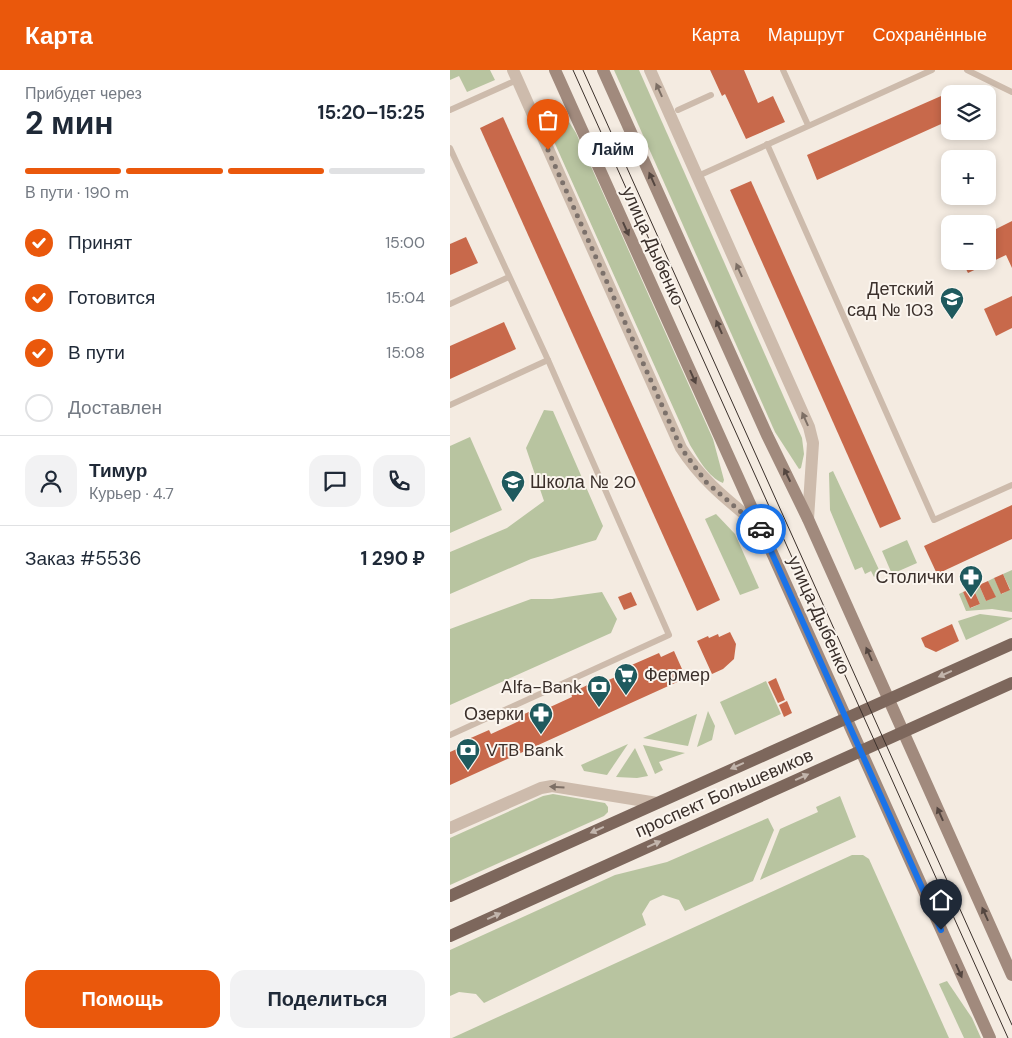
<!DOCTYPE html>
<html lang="ru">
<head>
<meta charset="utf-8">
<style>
  body { margin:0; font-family:"DM Sans",sans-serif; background:#f2f2f3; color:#1f2937; height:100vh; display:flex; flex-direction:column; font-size:19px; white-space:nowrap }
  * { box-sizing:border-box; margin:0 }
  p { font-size:16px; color:#747a83 }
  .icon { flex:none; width:28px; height:28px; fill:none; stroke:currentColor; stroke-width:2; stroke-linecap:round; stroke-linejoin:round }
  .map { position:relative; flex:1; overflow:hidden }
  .details { display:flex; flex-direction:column; background:#fff; width:450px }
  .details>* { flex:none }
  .tools { position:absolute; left:491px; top:15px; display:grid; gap:10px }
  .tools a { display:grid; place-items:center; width:55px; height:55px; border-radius:10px; background:#fff; box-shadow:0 2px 8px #0003; font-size:25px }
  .pin { position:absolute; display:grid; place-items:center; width:42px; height:42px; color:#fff; margin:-51px -21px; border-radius:50% 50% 50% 0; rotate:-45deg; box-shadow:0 0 5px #0007 }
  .pin .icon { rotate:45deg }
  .courier { position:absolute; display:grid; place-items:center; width:50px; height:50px; margin:-25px; border:4px solid #1a73e8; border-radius:50%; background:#fff; color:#222; box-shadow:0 1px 6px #0007 }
  .bubble { position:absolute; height:35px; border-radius:15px; background:#fff; box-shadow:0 2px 8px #0003; font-size:16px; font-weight:700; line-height:35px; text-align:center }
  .summary em { font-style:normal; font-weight:700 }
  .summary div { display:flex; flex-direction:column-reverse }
  .summary { display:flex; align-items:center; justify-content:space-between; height:85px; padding:0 25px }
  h1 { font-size:32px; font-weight:700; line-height:38px }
  .bar { display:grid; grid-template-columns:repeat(4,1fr); gap:8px 5px; align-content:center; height:60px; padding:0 25px }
  .bar i { height:6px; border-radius:4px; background:#e0e1e3 }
  .bar .current { background:#ea580c }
  .bar p { grid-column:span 4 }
  .line { display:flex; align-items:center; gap:12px; padding:0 25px; border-top:1px solid #e0e1e3 }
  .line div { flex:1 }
  .round { display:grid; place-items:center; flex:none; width:52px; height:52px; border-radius:15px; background:#f2f2f3 }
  ol { padding:0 25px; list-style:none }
  li { display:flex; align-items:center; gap:15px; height:55px }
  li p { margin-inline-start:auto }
  li .icon { padding:5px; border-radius:50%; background:#ea580c; color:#fff; stroke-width:4 }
  li:last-child { color:#747a83 }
  li i { width:28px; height:28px; border:2px solid #e0e1e3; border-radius:50% }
  .button { display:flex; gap:10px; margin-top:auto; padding:10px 25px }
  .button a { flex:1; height:58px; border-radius:15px; background:#ea580c; color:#fff; font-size:20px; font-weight:700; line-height:58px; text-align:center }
  .button a+a { background:#f2f2f3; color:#1f2937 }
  header { display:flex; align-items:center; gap:30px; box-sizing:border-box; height:70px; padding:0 25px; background:#ea580c; color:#fff }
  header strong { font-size:24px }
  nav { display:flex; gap:28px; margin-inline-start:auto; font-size:18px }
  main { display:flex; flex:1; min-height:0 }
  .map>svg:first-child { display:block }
</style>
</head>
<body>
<header>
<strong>Карта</strong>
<nav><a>Карта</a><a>Маршрут</a><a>Сохранённые</a></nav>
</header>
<main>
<section class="details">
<div class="summary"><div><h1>2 мин</h1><p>Прибудет через</p></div><em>15:20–15:25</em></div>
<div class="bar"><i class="current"></i><i class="current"></i><i class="current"></i><i></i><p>В пути · 190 m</p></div>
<ol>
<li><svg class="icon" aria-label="check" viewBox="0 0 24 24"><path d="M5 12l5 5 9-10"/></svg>Принят<p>15:00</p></li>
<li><svg class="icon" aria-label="check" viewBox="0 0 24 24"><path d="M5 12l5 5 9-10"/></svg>Готовится<p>15:04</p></li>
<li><svg class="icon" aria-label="check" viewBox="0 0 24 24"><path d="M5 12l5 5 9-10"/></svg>В пути<p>15:08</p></li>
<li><i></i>Доставлен</li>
</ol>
<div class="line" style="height:90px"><a class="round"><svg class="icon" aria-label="person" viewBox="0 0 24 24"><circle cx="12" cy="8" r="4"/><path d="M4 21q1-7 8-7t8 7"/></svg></a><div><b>Тимур</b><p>Курьер · 4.7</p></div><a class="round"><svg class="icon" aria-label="chat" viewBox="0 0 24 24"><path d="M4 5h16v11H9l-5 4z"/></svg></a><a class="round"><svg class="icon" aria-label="phone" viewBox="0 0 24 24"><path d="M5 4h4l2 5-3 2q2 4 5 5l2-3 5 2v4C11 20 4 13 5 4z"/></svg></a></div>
<div class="line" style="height:65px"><div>Заказ #5536</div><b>1 290 ₽</b></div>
<div class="button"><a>Помощь</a><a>Поделиться</a></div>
</section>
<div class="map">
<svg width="562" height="968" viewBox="0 0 562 968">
  <rect width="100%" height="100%" fill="#f4ebe1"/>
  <g fill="#b8c4a0">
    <polygon points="0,0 40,0 45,10 17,22 9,6 0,10"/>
    <polygon points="164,0 189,0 352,368 354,384 351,398 349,399 325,362"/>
    <path d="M105 30 126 63 263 369 274 410 273 413C258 407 248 388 240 375L89 38Z"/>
    <polygon points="94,340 103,341 153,456 146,470 81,489 0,524 0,482 57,458 94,431 76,378"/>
    <polygon points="20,367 52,440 0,463 0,376"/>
    <polygon points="383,401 431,504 424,507 421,501 415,504 412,497 405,500 380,440 379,403"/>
    <polygon points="266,444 285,464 309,518 290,525 255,449"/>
    <polygon points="457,470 467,493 442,504 432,481"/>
    <polygon points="562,500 562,542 542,539 516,541 509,524 513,522 521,538 530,534 523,518 529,515 536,531 545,526 538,511 544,508 552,524 560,519 553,504"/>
    <polygon points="152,522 167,549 161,563 0,635 0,559 81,529 102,529"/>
    <polygon points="530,544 562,548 562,549 516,570 508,551"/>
    <polygon points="316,611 331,644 285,665 270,632"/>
    <polygon points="258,641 265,656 262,670 247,677"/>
    <polygon points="247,644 238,676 193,668"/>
    <polygon points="178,674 157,705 134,701 131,695"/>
    <polygon points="193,675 235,683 209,692 213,700 205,704"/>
    <polygon points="185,678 198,706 187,708 166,707"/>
    <polygon points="103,724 155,733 158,737 158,742 154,746 0,815 0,768 93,726"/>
    <polygon points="390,726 406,767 310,810 330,759 368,742 366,737"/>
    <polygon points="318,748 324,760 303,811 235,841 229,830 213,825 200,831 192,844 196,855 34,933 26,924 9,922 0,926 0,880 165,805 217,792"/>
    <polygon points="402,785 413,785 419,789 499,968 2,968"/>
    <polygon points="497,911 522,948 531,968 514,968 489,914"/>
  </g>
  <g fill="#c8694b">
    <polygon points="260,0 294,0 308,33 323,26 335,52 296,69 275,24 272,26"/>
    <polygon points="507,19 509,24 500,24 500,50 367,110 357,85"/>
    <polygon points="53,47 270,530 247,541 30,58"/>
    <polygon points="301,111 451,449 430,458 280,120"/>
    <polygon points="562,151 562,198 556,185 518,203 512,191 538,191 538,163"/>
    <polygon points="16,167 28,193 0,205 0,174"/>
    <polygon points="562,226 562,258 546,266 534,239"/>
    <polygon points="54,252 66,279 0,309 0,276"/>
    <polygon points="562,435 562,469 487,504 474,476"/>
    <polygon points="553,504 560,520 551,524 544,508"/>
    <polygon points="538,511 546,527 536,531 529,515"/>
    <polygon points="523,518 530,534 520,538 513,522"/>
    <polygon points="181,522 187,535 174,540 168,527"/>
    <polygon points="502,554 509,571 486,582 475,577 471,568"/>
    <polygon points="280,562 286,574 284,589 273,599 262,604 247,571 258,566 259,568 268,564 269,567"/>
    <polygon points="224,581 236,608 0,715 0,682 9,678 7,674 39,660 41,664 67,652 65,648 97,634 98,638 122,627 121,623 152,608 154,612 179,601 177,597 209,583 211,587"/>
    <polygon points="326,608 335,630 328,633 318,612"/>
    <polygon points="337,631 342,643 334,647 329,635"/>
  </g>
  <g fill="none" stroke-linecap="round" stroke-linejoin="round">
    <g stroke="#cdbbac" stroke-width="6">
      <polyline points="333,0 358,55"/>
      <polyline points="517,0 562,22"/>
      <polyline points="0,40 67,10"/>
      <polyline points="228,40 261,25"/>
      <polyline points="317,74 484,450 562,415"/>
      <polyline points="0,78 98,290 219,565 0,665"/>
      <polyline points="248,106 482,0"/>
      <polyline points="0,234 59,207"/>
      <polyline points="0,335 98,290"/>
    </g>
    <g stroke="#cdbbac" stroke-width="12">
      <path d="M63 0 231 378C253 412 279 431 310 457"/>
      <polyline points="200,0 359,357 363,373 358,449"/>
      <polyline points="0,758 91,718 102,716 207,733"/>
    </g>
    <g stroke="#a18a7d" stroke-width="12">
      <polyline points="105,0 540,968"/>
      <polyline points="153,0 317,365 358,449 562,905"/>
    </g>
    <g stroke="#7d675c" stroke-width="12">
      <polyline points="0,826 562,574"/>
      <polyline points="0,866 562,613"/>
    </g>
    <g stroke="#3b302b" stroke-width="1">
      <polyline points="123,0 558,968"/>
      <polyline points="133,0 562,955"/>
    </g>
  </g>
  <defs><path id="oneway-solid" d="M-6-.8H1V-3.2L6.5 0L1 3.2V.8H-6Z" transform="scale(1.25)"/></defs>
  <g fill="#7d6f65">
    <use href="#oneway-solid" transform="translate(209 20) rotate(-114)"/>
    <use href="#oneway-solid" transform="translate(289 200) rotate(-114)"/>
    <use href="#oneway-solid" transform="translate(355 349) rotate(-114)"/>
    <use href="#oneway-solid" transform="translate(107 717) rotate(-177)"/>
  </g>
  <g fill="#544640">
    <use href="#oneway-solid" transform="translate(202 109) rotate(-114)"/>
    <use href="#oneway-solid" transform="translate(176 159) rotate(66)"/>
    <use href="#oneway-solid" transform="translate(269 257) rotate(-114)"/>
    <use href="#oneway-solid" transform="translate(243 307) rotate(66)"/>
    <use href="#oneway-solid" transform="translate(337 405) rotate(-116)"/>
    <use href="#oneway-solid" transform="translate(419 584) rotate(-114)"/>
    <use href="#oneway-solid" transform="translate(490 744) rotate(-114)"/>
    <use href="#oneway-solid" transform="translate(535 844) rotate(-114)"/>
    <use href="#oneway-solid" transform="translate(509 901) rotate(66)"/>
  </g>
  <g fill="#c2b5ac">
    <use href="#oneway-solid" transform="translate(495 604) rotate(156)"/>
    <use href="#oneway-solid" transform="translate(287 696) rotate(156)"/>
    <use href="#oneway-solid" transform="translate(352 707) rotate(-24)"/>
    <use href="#oneway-solid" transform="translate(147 760) rotate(156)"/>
    <use href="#oneway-solid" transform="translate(204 774) rotate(-24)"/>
    <use href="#oneway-solid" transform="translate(44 846) rotate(-24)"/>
  </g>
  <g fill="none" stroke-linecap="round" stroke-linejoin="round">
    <polyline stroke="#7c716b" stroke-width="5" stroke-dasharray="0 9" points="98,80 231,378 256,412 311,459"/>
    <polyline stroke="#1a73e8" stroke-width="6" points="311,459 491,860"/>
  </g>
  <defs>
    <g id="school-pin" transform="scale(1.25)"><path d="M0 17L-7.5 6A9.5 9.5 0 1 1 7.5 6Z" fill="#1f5a5e" stroke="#fbf5ee"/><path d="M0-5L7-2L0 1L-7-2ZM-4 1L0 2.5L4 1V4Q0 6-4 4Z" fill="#fff"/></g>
    <g id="pharmacy-pin" transform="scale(1.25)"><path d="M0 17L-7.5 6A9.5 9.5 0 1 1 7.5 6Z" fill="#1f5a5e" stroke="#fbf5ee"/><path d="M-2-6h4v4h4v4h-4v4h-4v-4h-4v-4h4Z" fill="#fff"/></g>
    <g id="supermarket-pin" transform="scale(1.25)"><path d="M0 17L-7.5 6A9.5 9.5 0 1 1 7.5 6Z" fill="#1f5a5e" stroke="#fbf5ee"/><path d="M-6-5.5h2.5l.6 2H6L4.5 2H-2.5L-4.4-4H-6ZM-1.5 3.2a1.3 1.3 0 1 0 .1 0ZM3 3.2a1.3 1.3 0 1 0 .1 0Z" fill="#fff"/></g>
    <g id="bank-pin" transform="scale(1.25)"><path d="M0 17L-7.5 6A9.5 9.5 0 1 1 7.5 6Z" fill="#1f5a5e" stroke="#fbf5ee"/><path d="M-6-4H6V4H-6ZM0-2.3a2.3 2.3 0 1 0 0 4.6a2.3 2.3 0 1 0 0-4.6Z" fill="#fff"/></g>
  </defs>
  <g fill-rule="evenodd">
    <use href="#school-pin" x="502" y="229"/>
    <use href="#school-pin" x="63" y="412"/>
    <use href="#pharmacy-pin" x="521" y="507"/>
    <use href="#supermarket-pin" x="176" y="605"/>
    <use href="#bank-pin" x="149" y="617"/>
    <use href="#pharmacy-pin" x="91" y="644"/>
    <use href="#bank-pin" x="18" y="680"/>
  </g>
  <g text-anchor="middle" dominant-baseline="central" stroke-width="4" stroke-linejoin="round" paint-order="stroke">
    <g font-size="18" fill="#3b302b" stroke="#fbf5ee">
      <text transform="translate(203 176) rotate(66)">улица Дыбенко</text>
      <text transform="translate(369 545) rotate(66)">улица Дыбенко</text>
      <text transform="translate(274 723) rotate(-24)">проспект Большевиков</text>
    </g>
    <g font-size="18" fill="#3b302b" stroke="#fbf5ee" text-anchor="end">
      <text x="484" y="219">Детский<tspan x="484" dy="21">сад № 103</tspan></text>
      <text x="80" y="412" text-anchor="start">Школа № 20</text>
      <text x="504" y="507">Столички</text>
      <text x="194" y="605" text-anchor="start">Фермер</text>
      <text x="132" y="617">Alfa-Bank</text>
      <text x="74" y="644">Озерки</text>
      <text x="36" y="680" text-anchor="start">VTB Bank</text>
    </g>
  </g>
</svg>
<div class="tools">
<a><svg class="icon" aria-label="layers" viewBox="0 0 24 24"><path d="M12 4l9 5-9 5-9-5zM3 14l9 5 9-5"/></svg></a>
<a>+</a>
<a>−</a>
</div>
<div class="pin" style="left:98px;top:80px;background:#ea580c"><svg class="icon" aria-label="bag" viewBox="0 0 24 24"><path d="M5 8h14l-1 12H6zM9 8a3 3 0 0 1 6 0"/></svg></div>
<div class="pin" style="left:491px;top:860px;background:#1f2937"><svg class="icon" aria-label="home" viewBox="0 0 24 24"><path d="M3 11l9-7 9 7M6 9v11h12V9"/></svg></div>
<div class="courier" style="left:311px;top:459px"><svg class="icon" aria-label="car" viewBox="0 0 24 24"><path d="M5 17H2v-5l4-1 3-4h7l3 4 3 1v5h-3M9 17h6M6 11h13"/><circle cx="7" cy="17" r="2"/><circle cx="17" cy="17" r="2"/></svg></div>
<div class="bubble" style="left:128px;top:62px;width:70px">Лайм</div>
</div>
</main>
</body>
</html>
